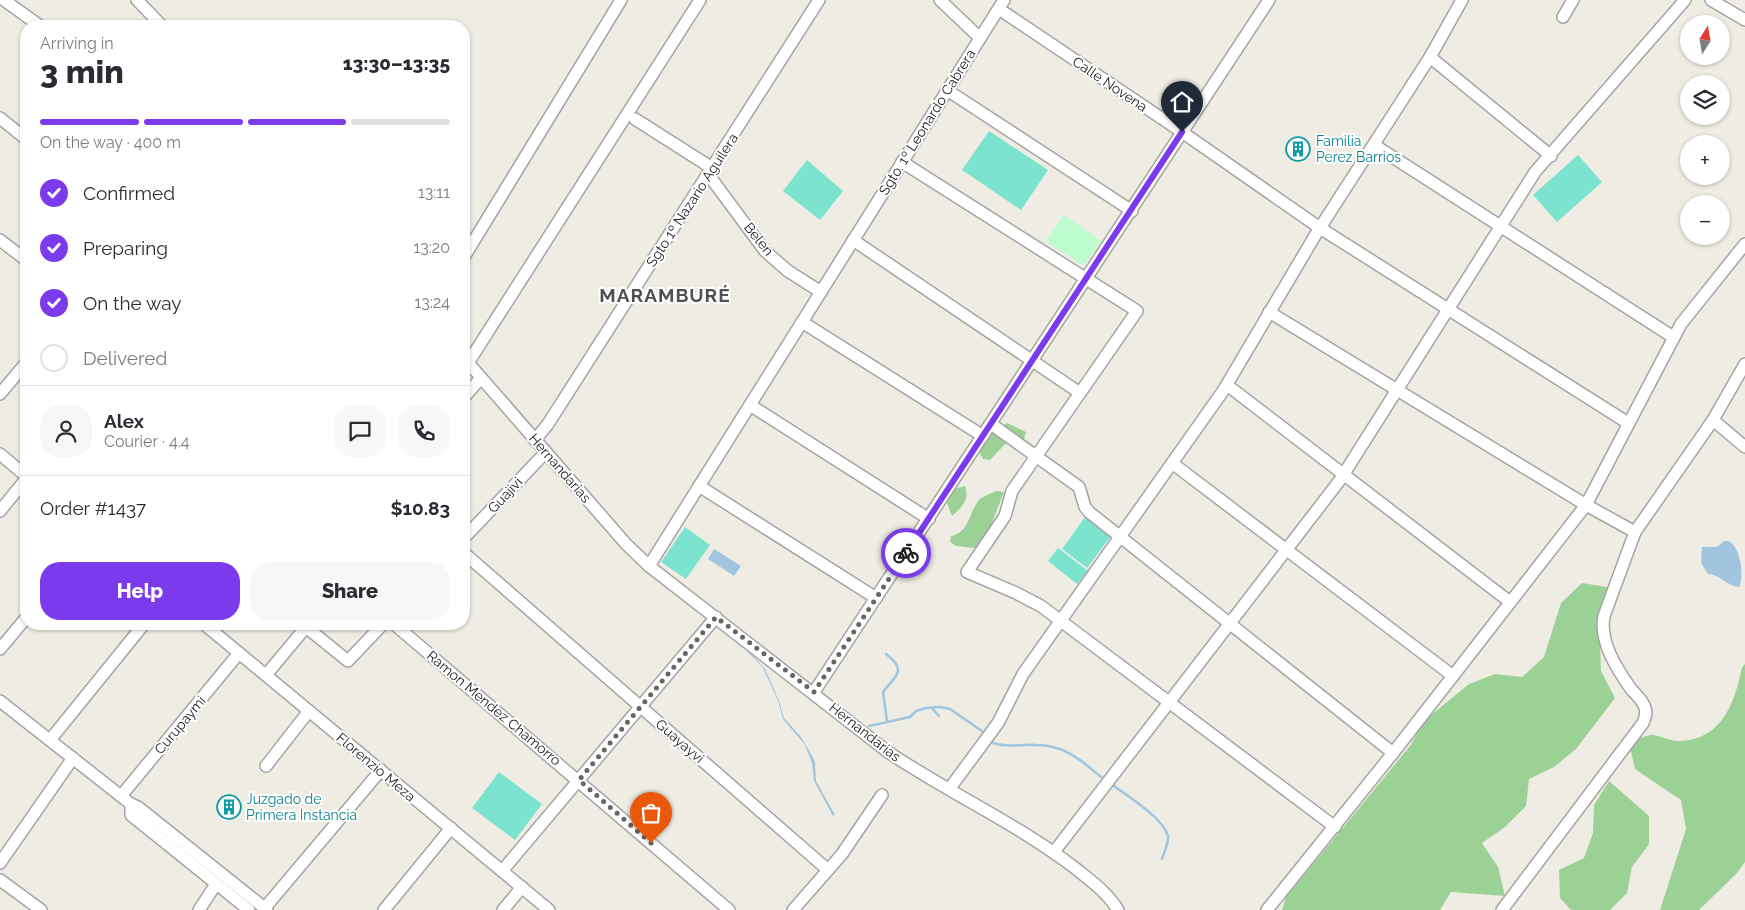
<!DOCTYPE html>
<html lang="en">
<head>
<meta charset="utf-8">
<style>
  body { margin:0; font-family:Raleway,sans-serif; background:#f7f7f7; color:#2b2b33; height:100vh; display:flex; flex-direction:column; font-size:19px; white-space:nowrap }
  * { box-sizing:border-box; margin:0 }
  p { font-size:16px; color:#7c7c81 }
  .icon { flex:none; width:28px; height:28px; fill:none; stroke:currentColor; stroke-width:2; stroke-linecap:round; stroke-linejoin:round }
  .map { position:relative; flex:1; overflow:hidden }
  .side { position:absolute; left:20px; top:20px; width:450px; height:610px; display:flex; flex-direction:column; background:#fff; border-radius:20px; box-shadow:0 1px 4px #0004 }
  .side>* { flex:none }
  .needle { width:32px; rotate:11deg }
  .controls { position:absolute; left:1680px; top:15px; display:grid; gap:10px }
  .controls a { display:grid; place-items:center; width:50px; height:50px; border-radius:50%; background:#fff; box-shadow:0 1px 4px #0004; font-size:25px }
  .pin { position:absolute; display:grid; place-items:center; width:42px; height:42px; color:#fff; margin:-51px -21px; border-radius:50% 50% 50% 0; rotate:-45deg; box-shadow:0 0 5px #0007 }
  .pin .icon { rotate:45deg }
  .courier { position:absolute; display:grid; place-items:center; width:50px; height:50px; margin:-25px; border:4px solid #7c3aed; border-radius:50%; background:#fff; color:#222; box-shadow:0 1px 6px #0007 }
  .headline em { font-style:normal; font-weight:800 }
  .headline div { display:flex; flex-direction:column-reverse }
  .headline { display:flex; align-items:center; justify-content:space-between; height:85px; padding:0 20px }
  h1 { font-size:32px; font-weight:800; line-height:38px }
  .bar { display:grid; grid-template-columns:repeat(4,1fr); gap:8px 5px; align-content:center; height:60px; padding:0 20px }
  .bar i { height:6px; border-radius:4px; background:#e1e1e2 }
  .bar .current { background:#7c3aed }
  .bar p { grid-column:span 4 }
  .line { display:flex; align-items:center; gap:12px; padding:0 20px; border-top:1px solid #e1e1e2 }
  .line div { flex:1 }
  .round { display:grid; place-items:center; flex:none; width:52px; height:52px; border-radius:20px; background:#f7f7f7 }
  ol { padding:0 20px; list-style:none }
  li { display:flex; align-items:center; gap:15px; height:55px }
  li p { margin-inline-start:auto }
  li .icon { padding:5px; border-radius:50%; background:#7c3aed; color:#fff; stroke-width:4 }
  li:last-child { color:#7c7c81 }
  li i { width:28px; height:28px; border:2px solid #e1e1e2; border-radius:50% }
  .cta { display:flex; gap:10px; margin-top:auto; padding:10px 20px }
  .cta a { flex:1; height:58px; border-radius:20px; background:#7c3aed; color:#fff; font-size:20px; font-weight:800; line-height:58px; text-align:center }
  .cta a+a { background:#f7f7f7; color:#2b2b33 }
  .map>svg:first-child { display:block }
</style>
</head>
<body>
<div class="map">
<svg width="1745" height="910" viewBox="0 0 1745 910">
  <rect width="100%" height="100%" fill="#efede3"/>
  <g fill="#9bd195">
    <polygon points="1007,423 1026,432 1023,442 1007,442 990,460 983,459 978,450 982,440"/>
    <path d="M965 486C970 500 962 507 952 516L947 503 950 490Z"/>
    <path d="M997 491 1004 492 986 538 975 548 956 546 950 542 951 536C969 533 969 512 979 500 983 496 992 493 997 491Z"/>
    <polygon points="1582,583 1613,588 1610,615 1600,642 1601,671 1615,698 1576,749 1554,767 1529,779 1526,806 1505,827 1482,843 1498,867 1505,896 1451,892 1440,910 1282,910 1286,897 1410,746 1425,720 1469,684 1495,674 1522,677 1544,657 1561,603"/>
    <path d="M1745 664V862L1736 874 1699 910H1660L1686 829 1681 800 1635 769 1629 742C1636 740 1644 736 1651 735 1660 735 1669 741 1678 741 1722 741 1735 702 1742 667Z"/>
    <polygon points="1609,781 1649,816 1649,844 1632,867 1627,893 1610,910 1571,910 1560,898 1559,870 1584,858 1593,833 1594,805"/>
  </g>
  <polygon fill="#bdfcce" points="1064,215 1101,241 1083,266 1046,241"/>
  <g fill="#7ce3cf">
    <polygon points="989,131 1048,170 1021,210 962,170"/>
    <polygon points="1578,155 1602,182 1557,222 1533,195"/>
    <polygon points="807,160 843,191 820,220 783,191"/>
    <polygon points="1085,517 1111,536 1087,568 1062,549"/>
    <polygon points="685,527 710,545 686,579 661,562"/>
    <polygon points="1058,548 1088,571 1077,584 1048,561"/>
    <polygon points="499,772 542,804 515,840 472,808"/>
  </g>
  <g fill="#a1c5df">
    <path d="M1724 541H1728C1740 545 1745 576 1739 587 1727 586 1719 574 1708 574L1701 563 1702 547H1717Z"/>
    <polygon points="714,549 741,566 734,576 708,559"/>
    <polygon points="718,627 747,649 765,669 779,701 784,718 801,737 811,754 815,762 816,781 835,815 833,816 814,781 812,763 805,745 783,719 778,701 763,668 747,651"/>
  </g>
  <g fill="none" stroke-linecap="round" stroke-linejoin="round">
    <g stroke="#a1c5df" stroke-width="2.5">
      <path d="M886 654C909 671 894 677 883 692L887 721"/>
      <polyline points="932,708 939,716"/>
      <polyline points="869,726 910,717 916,711 926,708 940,707 950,709 982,731"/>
      <path d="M993 743C1008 748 1020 744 1036 745 1064 745 1080 759 1101 777"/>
      <path d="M1114 786C1129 797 1163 818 1168 836 1169 843 1164 852 1162 859"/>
    </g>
    <g stroke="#a4a4a4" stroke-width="14">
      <g id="minor">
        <polyline points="4,0 40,26"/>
        <polyline points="137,0 162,26"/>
        <polyline points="940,0 980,38"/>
        <polyline points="1711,0 1745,20"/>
        <polyline points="999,9 1182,132 1320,228 1628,423"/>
        <polyline points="1563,17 1573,0"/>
        <polyline points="1430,57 1551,156"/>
        <polyline points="947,90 1132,211"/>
        <polyline points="0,118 26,139"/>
        <polyline points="635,119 712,168"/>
        <polyline points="1374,145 1673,337"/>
        <polyline points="902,162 1137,311 1012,491 1005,516 967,572 1016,593 1041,606 1335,827"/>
        <polyline points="708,174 765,251 788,271 821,292"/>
        <polyline points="0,240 26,260"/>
        <polyline points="853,240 1080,393"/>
        <polyline points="464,257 621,0"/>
        <polyline points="1269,312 1586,505 1635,532"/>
        <polyline points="802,322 983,436"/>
        <path d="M464 358 626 544 649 566 888 752C949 793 1016 823 1075 868 1091 881 1107 892 1118 910"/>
        <polyline points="468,363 700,0"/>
        <polyline points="1227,385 1510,602"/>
        <polyline points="0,394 26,363"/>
        <polyline points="464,397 481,378"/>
        <polyline points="750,405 929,519"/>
        <polyline points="1713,420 1745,447"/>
        <polyline points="991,424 1079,487 1085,507 1089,512 1393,753"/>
        <polyline points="535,440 548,424 819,0"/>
        <polyline points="0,454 26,476"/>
        <polyline points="1172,463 1453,676"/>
        <polyline points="699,486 876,598"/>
        <polyline points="0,511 26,479"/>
        <polyline points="464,538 546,452"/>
        <polyline points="464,553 828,870"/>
        <polyline points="649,566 1004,0"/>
        <polyline points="204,624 549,910"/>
        <polyline points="394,624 729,910"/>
        <polyline points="0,649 26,618"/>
        <polyline points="266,675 306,627 348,661 383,624"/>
        <polyline points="814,692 1269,0"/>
        <polyline points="0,701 131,804 138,807 267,910"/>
        <polyline points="50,740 144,624"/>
        <polyline points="266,766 309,711"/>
        <polyline points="950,788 998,723 1023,674 1223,391 1316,234 1430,57 1462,0"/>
        <polyline points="121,796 239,653"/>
        <polyline points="131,804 131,815 249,910"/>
        <polyline points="1054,852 1340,480 1535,172 1685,0"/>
        <polyline points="0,863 73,758"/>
        <polyline points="502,871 716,617"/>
        <polyline points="0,880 41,910"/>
        <polyline points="199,910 216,884"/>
        <polyline points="263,910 381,770"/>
        <polyline points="384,910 451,828"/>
        <polyline points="503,910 522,887"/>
        <polyline points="793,910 842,854 882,795"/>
        <polyline points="1267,910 1393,753 1586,505 1681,324 1745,244"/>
        <path d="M1502 910 1643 723C1645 718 1647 713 1645 708 1643 700 1636 695 1631 689 1617 669 1599 642 1604 616L1635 532 1713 420 1745 364"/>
      </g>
    </g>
    <use href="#minor" stroke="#fff" stroke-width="11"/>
  </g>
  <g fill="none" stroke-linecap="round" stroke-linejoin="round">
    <polyline stroke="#666662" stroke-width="5" stroke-dasharray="0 9" points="651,843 579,780 716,617 814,692 906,553"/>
    <polyline stroke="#7c3aed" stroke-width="6" points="906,553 1182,132"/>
  </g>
  <defs>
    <g id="building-ring" transform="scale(1.25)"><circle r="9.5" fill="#fff" stroke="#0f9aa8" stroke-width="1.5"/><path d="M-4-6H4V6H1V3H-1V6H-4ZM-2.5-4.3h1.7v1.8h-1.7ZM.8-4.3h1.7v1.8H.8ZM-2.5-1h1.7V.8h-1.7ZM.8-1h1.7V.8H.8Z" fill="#0f9aa8"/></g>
  </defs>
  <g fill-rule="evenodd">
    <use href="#building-ring" x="1298" y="149"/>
    <use href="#building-ring" x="229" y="807"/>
  </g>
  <g text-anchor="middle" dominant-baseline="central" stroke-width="4" stroke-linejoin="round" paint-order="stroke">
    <g font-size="14" fill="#1d1d1d" stroke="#fff">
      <text transform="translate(1110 84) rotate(34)">Calle Novena</text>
      <text transform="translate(927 122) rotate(-58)">Sgto. 1º Leonardo Cabrera</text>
      <text transform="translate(692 200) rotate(-57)">Sgto 1º Nazario Aguilera</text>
      <text transform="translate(759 239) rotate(51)">Belen</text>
      <text transform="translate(560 468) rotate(49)">Hernandarias</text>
      <text transform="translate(505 495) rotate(-47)">Guajivi</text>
      <text transform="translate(494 708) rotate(40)">Ramon Mendez Chamorro</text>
      <text transform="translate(180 725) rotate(-50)">Curupaymi</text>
      <text transform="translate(865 732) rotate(38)">Hernandarias</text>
      <text transform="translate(680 741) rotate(41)">Guayayvi</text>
      <text transform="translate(376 767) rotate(40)">Florenzio Meza</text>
    </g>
    <g font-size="14" fill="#0d838f" stroke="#fff" text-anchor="start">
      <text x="1316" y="141">Familia<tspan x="1316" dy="16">Perez Barrios</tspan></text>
      <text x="246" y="799">Juzgado de<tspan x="246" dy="16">Primera Instancia</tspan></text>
    </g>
    <g font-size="19" font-weight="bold" letter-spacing="1" fill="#505050" stroke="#fff">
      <text x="665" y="295">MARAMBURÉ</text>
    </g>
  </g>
</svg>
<div class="controls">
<a><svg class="needle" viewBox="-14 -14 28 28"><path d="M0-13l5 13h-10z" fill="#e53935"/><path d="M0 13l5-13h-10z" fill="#7c7c81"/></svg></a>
<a><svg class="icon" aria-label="layers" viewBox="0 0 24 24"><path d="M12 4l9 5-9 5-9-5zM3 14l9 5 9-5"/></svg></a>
<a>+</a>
<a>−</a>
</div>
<div class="pin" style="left:651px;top:843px;background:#ea580c"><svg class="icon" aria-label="bag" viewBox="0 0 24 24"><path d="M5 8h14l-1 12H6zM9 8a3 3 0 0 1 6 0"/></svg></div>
<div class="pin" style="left:1182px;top:132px;background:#1f2937"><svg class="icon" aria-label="home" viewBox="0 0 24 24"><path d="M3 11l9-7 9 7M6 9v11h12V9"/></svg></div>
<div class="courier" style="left:906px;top:553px"><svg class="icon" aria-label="bike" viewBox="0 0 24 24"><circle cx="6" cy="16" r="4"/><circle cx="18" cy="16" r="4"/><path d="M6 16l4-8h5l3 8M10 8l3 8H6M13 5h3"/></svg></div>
<section class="side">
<div class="headline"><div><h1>3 min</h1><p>Arriving in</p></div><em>13:30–13:35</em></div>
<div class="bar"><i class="current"></i><i class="current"></i><i class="current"></i><i></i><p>On the way · 400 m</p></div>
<ol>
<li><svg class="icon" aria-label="check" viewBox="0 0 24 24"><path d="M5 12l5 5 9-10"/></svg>Confirmed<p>13:11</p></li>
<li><svg class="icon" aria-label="check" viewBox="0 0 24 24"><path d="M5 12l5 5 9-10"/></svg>Preparing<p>13:20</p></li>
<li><svg class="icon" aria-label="check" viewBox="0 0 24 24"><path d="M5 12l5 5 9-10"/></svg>On the way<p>13:24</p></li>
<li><i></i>Delivered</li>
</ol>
<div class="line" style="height:90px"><a class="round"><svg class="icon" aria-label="person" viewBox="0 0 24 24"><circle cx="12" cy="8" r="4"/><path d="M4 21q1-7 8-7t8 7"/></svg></a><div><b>Alex</b><p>Courier · 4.4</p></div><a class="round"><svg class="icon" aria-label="chat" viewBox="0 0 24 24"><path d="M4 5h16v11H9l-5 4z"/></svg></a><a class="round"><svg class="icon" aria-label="phone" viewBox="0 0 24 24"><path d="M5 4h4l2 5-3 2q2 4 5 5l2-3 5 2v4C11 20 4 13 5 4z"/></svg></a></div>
<div class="line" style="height:65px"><div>Order #1437</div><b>$10.83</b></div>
<div class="cta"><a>Help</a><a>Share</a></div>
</section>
</div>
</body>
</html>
